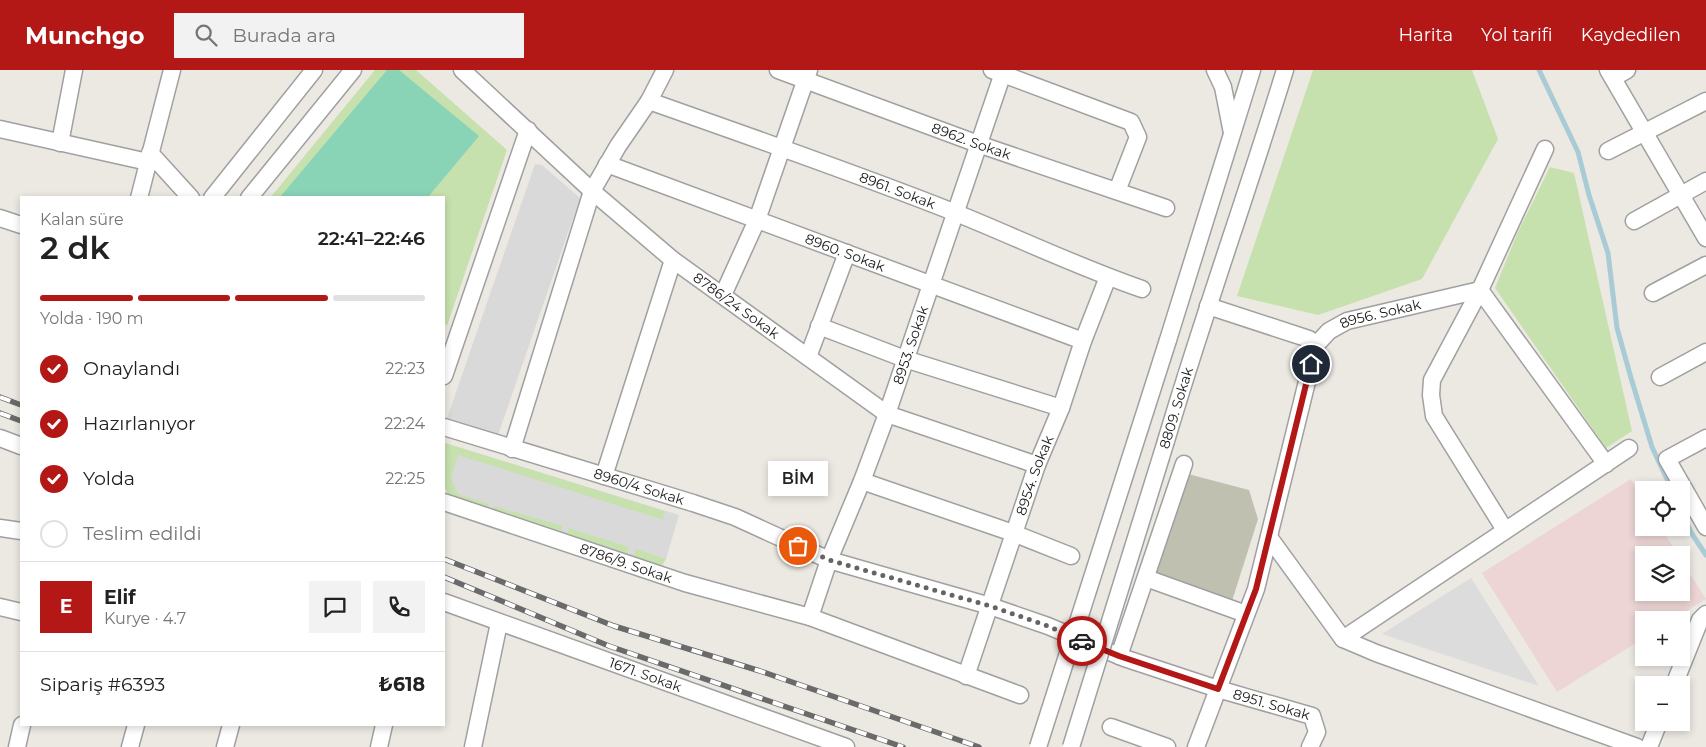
<!DOCTYPE html>
<html lang="tr">
<head>
<meta charset="utf-8">
<style>
  body { margin:0; font-family:Montserrat,sans-serif; background:#f2f2f2; color:#222; height:100vh; display:flex; flex-direction:column; font-size:19px; white-space:nowrap }
  * { box-sizing:border-box; margin:0 }
  p { font-size:16px; color:#767676 }
  .icon { flex:none; width:28px; height:28px; fill:none; stroke:currentColor; stroke-width:2; stroke-linecap:round; stroke-linejoin:round }
  .map { position:relative; flex:1; overflow:hidden }
  .panel { position:absolute; left:20px; top:126px; width:425px; height:530px; display:flex; flex-direction:column; background:#fff; border-radius:0px; box-shadow:0 2px 8px #0003 }
  .panel>* { flex:none }
  .buttons { position:absolute; left:1635px; top:411px; display:grid; gap:10px }
  .buttons a { display:grid; place-items:center; width:55px; height:55px; border-radius:0px; background:#fff; box-shadow:0 2px 8px #0003; font-size:25px }
  .pin { position:absolute; display:grid; place-items:center; width:42px; height:42px; color:#fff; margin:-21px; border:2px solid #fff; border-radius:50%; box-shadow:0 1px 5px #0007 }
  .courier { position:absolute; display:grid; place-items:center; width:50px; height:50px; margin:-25px; border:4px solid #b31716; border-radius:50%; background:#fff; color:#222; box-shadow:0 1px 6px #0007 }
  .bubble { position:absolute; height:35px; border-radius:0px; background:#fff; box-shadow:0 2px 8px #0003; font-size:16px; font-weight:600; line-height:35px; text-align:center }
  .head em { font-style:normal; font-weight:600 }
  .head div { display:flex; flex-direction:column-reverse }
  .head { display:flex; align-items:center; justify-content:space-between; height:85px; padding:0 20px }
  h1 { font-size:32px; font-weight:600; line-height:38px }
  .bar { display:grid; grid-template-columns:repeat(4,1fr); gap:8px 5px; align-content:center; height:60px; padding:0 20px }
  .bar i { height:6px; border-radius:4px; background:#e0e0e0 }
  .bar .current { background:#b31716 }
  .bar p { grid-column:span 4 }
  .line { display:flex; align-items:center; gap:12px; padding:0 20px; border-top:1px solid #e0e0e0 }
  .line div { flex:1 }
  .round { display:grid; place-items:center; flex:none; width:52px; height:52px; border-radius:0px; background:#f2f2f2 }
  ol { padding:0 20px; list-style:none }
  li { display:flex; align-items:center; gap:15px; height:55px }
  li p { margin-inline-start:auto }
  li .icon { padding:5px; border-radius:50%; background:#b31716; color:#fff; stroke-width:4 }
  li:last-child { color:#767676 }
  li i { width:28px; height:28px; border:2px solid #e0e0e0; border-radius:50% }
  header { display:flex; align-items:center; gap:30px; box-sizing:border-box; height:70px; padding:0 25px; background:#b31716; color:#fff }
  header strong { font-size:24px }
  nav { display:flex; gap:28px; margin-inline-start:auto; font-size:18px }
  .search { width:350px; height:45px; background:#f2f2f2; display:flex; align-items:center; gap:12px; box-sizing:border-box; padding:0 18px; border-radius:0px; color:#767676; font-size:19px }
  .map>svg:first-child { display:block }
</style>
</head>
<body>
<header>
<strong>Munchgo</strong>
<div class="search"><svg class="icon" aria-label="search" viewBox="0 0 24 24"><circle cx="10" cy="10" r="6"/><path d="M15 15l6 6"/></svg>Burada ara</div>
<nav><a>Harita</a><a>Yol tarifi</a><a>Kaydedilen</a></nav>
</header>
<div class="map">
<svg width="1706" height="677" viewBox="0 0 1706 677">
  <rect width="100%" height="100%" fill="#ece9e3"/>
  <g fill="#dad9d9">
    <polygon points="535,94 542,95 580,128 497,368 446,351"/>
    <polygon points="445,373 679,445 666,489 661,497 453,431 444,417"/>
  </g>
  <polygon fill="#ecd5d4" points="1631,409 1644,430 1644,458 1661,458 1678,485 1644,485 1644,522 1681,522 1681,490 1706,529 1672,550 1644,550 1644,568 1557,622 1482,503"/>
  <polygon fill="#c0c0b0" points="1188,404 1249,420 1258,449 1232,531 1156,502"/>
  <g fill="#c7e1ae">
    <polygon points="375,0 416,0 507,80 447,256 444,252 444,128 270,128"/>
    <polygon points="1313,0 1472,0 1498,69 1422,209 1318,245 1237,226"/>
    <polygon points="1550,97 1574,103 1632,361 1606,378 1495,218 1517,164"/>
    <polygon points="445,373 664,441 663,450 458,385 451,408 458,424 489,434 486,442 453,431 444,417"/>
    <polygon points="494,436 563,456 560,465 493,444"/>
    <polygon points="569,458 629,477 627,486 566,467"/>
    <polygon points="636,479 666,489 661,497 633,488"/>
  </g>
  <polygon fill="#89d3b7" points="387,0 399,0 479,66 428,127 280,127"/>
  <polygon fill="#dcdcdc" points="1471,508 1539,616 1382,564"/>
  <g fill="none" stroke-linecap="round" stroke-linejoin="round">
    <g stroke="#a8cbd6" stroke-width="5">
      <polyline points="1539,0 1578,82 1589,125 1608,183 1617,258 1631,308 1652,377 1672,420"/>
      <polyline points="1681,441 1692,464 1706,485"/>
    </g>
    <g stroke="#a0a0a0" stroke-width="19">
      <g id="minor">
        <path id="s1" d="M462 0 592 121 673 190 887 344 1037 395"/>
        <path id="s2" d="M778 0 978 74 1166 138"/>
        <polyline points="992,0 1131,52 1138,67 1117,121"/>
        <polyline points="1215,0 1223,17 1232,63"/>
        <polyline points="1608,0 1706,168"/>
        <polyline points="1613,8 1627,0"/>
        <path id="s3" d="M649 31C751 67 855 103 956 143 1018 168 1078 197 1142 219"/>
        <polyline points="0,59 148,92"/>
        <polyline points="60,73 74,0"/>
        <polyline points="1608,81 1706,31"/>
        <polyline points="150,83 191,128"/>
        <path id="s4" d="M607 94 1083 271"/>
        <polyline points="139,128 172,0"/>
        <polyline points="212,128 314,0"/>
        <polyline points="249,128 353,0"/>
        <polyline points="0,148 21,155"/>
        <polyline points="1634,151 1706,111"/>
        <polyline points="1653,223 1706,195"/>
        <polyline points="723,225 757,150 809,0"/>
        <polyline points="1208,236 1309,269 1316,275"/>
        <polyline points="819,256 905,289 1061,338"/>
        <polyline points="1168,270 1252,0"/>
        <polyline points="808,287 847,183"/>
        <polyline points="444,306 528,60"/>
        <polyline points="1660,307 1706,282"/>
        <path id="s5" d="M444 357 693 433 735 447 829 490 990 536 1048 556 1124 588 1218 619 1312 646 1317 662 1310 677"/>
        <polyline points="0,368 21,376"/>
        <polyline points="1706,368 1667,389 1706,457"/>
        <path d="M1166 371C1203 246 1247 124 1285 0"/>
        <polyline points="512,379 592,121 618,76 649,31 665,0"/>
        <polyline points="604,406 673,190"/>
        <polyline points="862,411 1013,463 1071,486"/>
        <path id="s6" d="M444 432 685 513 810 547 1020 625"/>
        <polyline points="0,458 21,461"/>
        <polyline points="1505,460 1434,346 1431,325 1432,310 1480,220 1545,79"/>
        <polyline points="1269,467 1343,569 1376,583 1637,677"/>
        <polyline points="1146,508 1246,544"/>
        <path id="s7" d="M444 532 846 677"/>
        <polyline points="0,537 21,542"/>
        <path id="s8" d="M810 547 829 490 862 411 887 344 1004 0"/>
        <polyline points="1343,569 1629,378"/>
        <polyline points="1119,586 1184,394"/>
        <path id="s9" d="M966 606 1037 395 1061 338 1083 271 1108 207"/>
        <polyline points="1674,615 1700,550 1706,544"/>
        <polyline points="1111,657 1167,677"/>
        <polyline points="17,677 22,655"/>
        <polyline points="130,677 136,655"/>
        <polyline points="225,677 231,655"/>
        <polyline points="379,677 384,655"/>
        <polyline points="473,677 499,553"/>
        <path id="s10" d="M1196 677 1256 519 1316 275 1329 261 1347 251 1480 220 1606 394"/>
        <polyline points="1649,677 1659,652"/>
      </g>
    </g>
    <use href="#minor" stroke="#fff" stroke-width="16"/>
    <g stroke="#6a6a6a" stroke-width="5.5">
      <g id="rail">
        <polyline points="0,327 21,335"/>
        <polyline points="0,343 21,351"/>
        <polyline points="444,489 614,556 760,601 979,677"/>
        <polyline points="444,507 609,576 903,677"/>
      </g>
    </g>
    <use href="#rail" stroke="#fff" stroke-width="4" stroke-dasharray="11" stroke-linecap="butt"/>
    <g stroke="#a0a0a0" stroke-width="19" stroke-linecap="butt">
      <g id="minor-bridge">
        <polyline points="1038,677 1168,270"/>
        <polyline points="1071,677 1166,371"/>
      </g>
    </g>
    <use href="#minor-bridge" stroke="#fff" stroke-width="16"/>
  </g>
  <g fill="none" stroke-linecap="round" stroke-linejoin="round">
    <polyline stroke="#656462" stroke-width="5" stroke-dasharray="0 9" points="798,476 829,490 990,536 1048,556 1082,571"/>
    <polyline stroke="#b31716" stroke-width="6" points="1082,571 1119,586 1218,619 1256,519 1311,294"/>
  </g>
  <g text-anchor="middle" dominant-baseline="central" stroke-width="5" stroke-linejoin="round" paint-order="stroke">
    <g font-size="14" fill="#1c1c1c" stroke="#fff">
      <text stroke="none"><textPath href="#s2" startOffset="206">8962. Sokak</textPath></text>
      <text stroke="none"><textPath href="#s3" startOffset="264">8961. Sokak</textPath></text>
      <text stroke="none"><textPath href="#s4" startOffset="254">8960. Sokak</textPath></text>
      <text stroke="none"><textPath href="#s1" startOffset="362">8786/24 Sokak</textPath></text>
      <text stroke="none"><textPath href="#s10" startOffset="494">8956. Sokak</textPath></text>
      <text stroke="none"><textPath href="#s8" startOffset="290">8953. Sokak</textPath></text>
      <text transform="translate(1176 338) rotate(-73)">8809. Sokak</text>
      <text stroke="none"><textPath href="#s9" startOffset="212">8954. Sokak</textPath></text>
      <text stroke="none"><textPath href="#s5" startOffset="204">8960/4 Sokak</textPath></text>
      <text stroke="none"><textPath href="#s6" startOffset="192">8786/9. Sokak</textPath></text>
      <text stroke="none"><textPath href="#s7" startOffset="214">1671. Sokak</textPath></text>
      <text stroke="none"><textPath href="#s5" startOffset="874">8951. Sokak</textPath></text>
    </g>
  </g>
</svg>
<div class="buttons">
<a><svg class="icon" aria-label="locate" viewBox="0 0 24 24"><circle cx="12" cy="12" r="6"/><path d="M12 2v4M12 18v4M2 12h4M18 12h4"/></svg></a>
<a><svg class="icon" aria-label="layers" viewBox="0 0 24 24"><path d="M12 4l9 5-9 5-9-5zM3 14l9 5 9-5"/></svg></a>
<a>+</a>
<a>−</a>
</div>
<div class="pin" style="left:798px;top:476px;background:#ea580c"><svg class="icon" aria-label="bag" viewBox="0 0 24 24"><path d="M5 8h14l-1 12H6zM9 8a3 3 0 0 1 6 0"/></svg></div>
<div class="pin" style="left:1311px;top:294px;background:#1f2937"><svg class="icon" aria-label="home" viewBox="0 0 24 24"><path d="M3 11l9-7 9 7M6 9v11h12V9"/></svg></div>
<div class="courier" style="left:1082px;top:571px"><svg class="icon" aria-label="car" viewBox="0 0 24 24"><path d="M5 17H2v-5l4-1 3-4h7l3 4 3 1v5h-3M9 17h6M6 11h13"/><circle cx="7" cy="17" r="2"/><circle cx="17" cy="17" r="2"/></svg></div>
<div class="bubble" style="left:768px;top:391px;width:60px">BİM</div>
<section class="panel">
<div class="head"><div><h1>2 dk</h1><p>Kalan süre</p></div><em>22:41–22:46</em></div>
<div class="bar"><i class="current"></i><i class="current"></i><i class="current"></i><i></i><p>Yolda · 190 m</p></div>
<ol>
<li><svg class="icon" aria-label="check" viewBox="0 0 24 24"><path d="M5 12l5 5 9-10"/></svg>Onaylandı<p>22:23</p></li>
<li><svg class="icon" aria-label="check" viewBox="0 0 24 24"><path d="M5 12l5 5 9-10"/></svg>Hazırlanıyor<p>22:24</p></li>
<li><svg class="icon" aria-label="check" viewBox="0 0 24 24"><path d="M5 12l5 5 9-10"/></svg>Yolda<p>22:25</p></li>
<li><i></i>Teslim edildi</li>
</ol>
<div class="line" style="height:90px"><b class="round" style="background:#b31716;color:#fff">E</b><div><b>Elif</b><p>Kurye · 4.7</p></div><a class="round"><svg class="icon" aria-label="chat" viewBox="0 0 24 24"><path d="M4 5h16v11H9l-5 4z"/></svg></a><a class="round"><svg class="icon" aria-label="phone" viewBox="0 0 24 24"><path d="M5 4h4l2 5-3 2q2 4 5 5l2-3 5 2v4C11 20 4 13 5 4z"/></svg></a></div>
<div class="line" style="height:65px"><div>Sipariş #6393</div><b>₺618</b></div>
</section>
</div>
</body>
</html>
